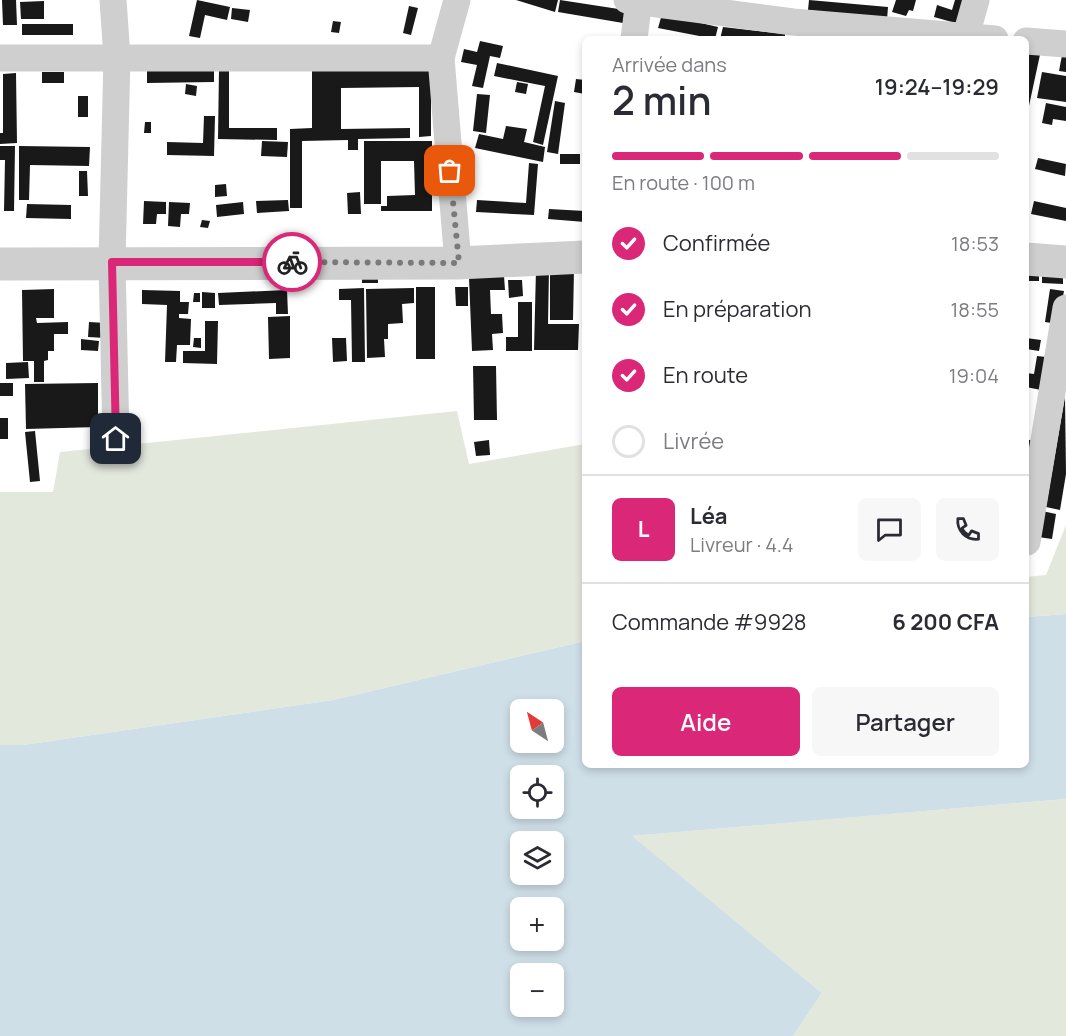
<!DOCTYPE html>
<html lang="fr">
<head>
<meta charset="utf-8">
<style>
  body { margin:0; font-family:Manrope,sans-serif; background:#f7f7f7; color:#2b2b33; height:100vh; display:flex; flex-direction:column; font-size:22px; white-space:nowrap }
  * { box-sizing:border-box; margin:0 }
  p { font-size:20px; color:#7c7c81 }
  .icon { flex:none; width:33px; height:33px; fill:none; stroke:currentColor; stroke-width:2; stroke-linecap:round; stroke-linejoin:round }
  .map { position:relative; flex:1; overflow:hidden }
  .side { position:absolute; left:582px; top:36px; width:447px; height:732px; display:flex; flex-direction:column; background:#fff; border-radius:9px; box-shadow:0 3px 9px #0003 }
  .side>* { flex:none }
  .needle { width:39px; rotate:324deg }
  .tools { position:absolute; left:510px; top:699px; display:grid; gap:12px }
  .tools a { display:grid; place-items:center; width:54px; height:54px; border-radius:9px; background:#fff; box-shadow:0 3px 9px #0003; font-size:30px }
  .pin { position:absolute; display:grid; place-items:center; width:51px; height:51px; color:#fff; margin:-26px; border-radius:12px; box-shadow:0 3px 9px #0006 }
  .courier { position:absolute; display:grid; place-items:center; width:60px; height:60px; margin:-30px; border:4px solid #db2777; border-radius:50%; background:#fff; color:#222; box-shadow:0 2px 8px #0007 }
  .headline em { font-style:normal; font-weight:600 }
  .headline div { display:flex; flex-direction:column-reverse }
  .headline { display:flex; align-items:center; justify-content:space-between; height:102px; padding:0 30px }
  h1 { font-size:39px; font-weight:600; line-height:45px }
  .bar { display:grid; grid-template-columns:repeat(4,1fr); gap:9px 6px; align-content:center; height:72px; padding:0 30px }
  .bar i { height:8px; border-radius:4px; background:#e1e1e2 }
  .bar .current { background:#db2777 }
  .bar p { grid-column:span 4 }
  .line { display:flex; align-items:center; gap:15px; padding:0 30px; border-top:2px solid #e1e1e2 }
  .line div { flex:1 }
  .round { display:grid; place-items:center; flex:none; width:63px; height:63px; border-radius:9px; background:#f7f7f7 }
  ol { padding:0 30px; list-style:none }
  li { display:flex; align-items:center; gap:18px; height:66px }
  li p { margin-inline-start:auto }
  li .icon { padding:6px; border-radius:50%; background:#db2777; color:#fff; stroke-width:4 }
  li:last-child { color:#7c7c81 }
  li i { width:33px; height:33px; border:3px solid #e1e1e2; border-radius:50% }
  .cta { display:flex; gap:12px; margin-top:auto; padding:12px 30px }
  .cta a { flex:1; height:69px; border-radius:9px; background:#db2777; color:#fff; font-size:24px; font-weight:600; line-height:69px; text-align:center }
  .cta a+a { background:#f7f7f7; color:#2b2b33 }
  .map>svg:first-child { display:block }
</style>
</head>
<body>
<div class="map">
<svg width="1066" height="1036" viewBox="0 0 1066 1036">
  <rect width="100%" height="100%" fill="#fff"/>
  <g fill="#e3e8dd">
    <polygon points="457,411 469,464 585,444 585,641 333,700 23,745 0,745 0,492 53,492 60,452"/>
    <polygon points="1066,525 1066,614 1026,617 1026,577 1046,575"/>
    <polygon points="1066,799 1066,1036 793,1036 822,993 631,836"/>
  </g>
  <path fill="#cfdfe8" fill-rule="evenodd" d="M1066 614V799L632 836 822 993 793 1036H0V745H23L333 700 585 641V765H1026V617ZM520 710H554V742H520ZM520 776H554V808H520ZM520 842H554V874H520ZM520 908H554V940H520ZM520 974H554V1006H520Z"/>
  <g fill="#191919">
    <polygon points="2,0 16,0 17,25 3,25"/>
    <polygon points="197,0 230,7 227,20 205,15 200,38 189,36"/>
    <polygon points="516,0 558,0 555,12"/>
    <polygon points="560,0 625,10 623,23 558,12"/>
    <polygon points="809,0 888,7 887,20 808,10"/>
    <polygon points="896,0 916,0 913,11 909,10 906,16 892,12"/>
    <polygon points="955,0 966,0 959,24 934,17 937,5 952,10"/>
    <polygon points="44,1 44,19 21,19 20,2"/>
    <polygon points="409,6 418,8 411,35 403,33"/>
    <polygon points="232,8 250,10 248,22 231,19"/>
    <polygon points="662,14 718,27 715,39 658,28"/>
    <polygon points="333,21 341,22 339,33 331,32"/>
    <rect x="22" y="24" width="51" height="11"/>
    <polygon points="723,27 785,34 785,39 720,39"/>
    <polygon points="480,41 503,46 500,58 490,56 483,88 472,86 477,65 461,62 464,49 477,52"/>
    <polygon points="1026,47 1041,50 1027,115 1026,115"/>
    <polygon points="1063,50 1066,51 1066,72 1059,71"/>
    <polygon points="497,63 558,76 543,145 533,142 545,86 494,76"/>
    <polygon points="431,68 431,136 419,137 419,87 341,88 341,129 410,128 410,138 358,139 358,150 348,150 348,140 302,141 302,208 290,208 290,129 312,128 312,70"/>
    <polygon points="147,69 214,69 214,82 147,83"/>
    <polygon points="219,69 229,69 229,128 277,128 277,140 218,139"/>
    <rect x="42" y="72" width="22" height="11"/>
    <polygon points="1042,72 1066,76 1066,102 1037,98"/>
    <polygon points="16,73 17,143 0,144 0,133 3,133 3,74"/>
    <polygon points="576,79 585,80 585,94 574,92"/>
    <polygon points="517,82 528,84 526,94 515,92"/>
    <polygon points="186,84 197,86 196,96 185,94"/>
    <polygon points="477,94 490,95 486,133 473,131"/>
    <rect x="78" y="96" width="10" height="21"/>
    <polygon points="555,101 565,103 558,154 547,152"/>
    <polygon points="1046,103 1066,107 1066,121 1053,119 1052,125 1042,123"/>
    <polygon points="204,116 215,116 214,156 167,155 167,142 203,143"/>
    <polygon points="145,122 151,122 151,133 144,133"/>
    <polygon points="506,126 527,129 524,142 545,147 543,162 475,148 479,134 503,139"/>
    <polygon points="262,141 288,142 287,157 261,156"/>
    <polygon points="364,141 432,141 432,211 381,211 381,206 387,206 387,196 415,195 414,161 381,161 381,204 364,204"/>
    <polygon points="0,146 15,146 14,211 4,211 5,160 0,160"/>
    <polygon points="19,146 90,147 89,166 30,165 29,200 19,200"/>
    <rect x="560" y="154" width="20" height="10"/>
    <polygon points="1038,158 1066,164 1065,176 1035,169"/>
    <polygon points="529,163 538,164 534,215 476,212 477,200 526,203"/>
    <polygon points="79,171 87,171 88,196 79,196"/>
    <polygon points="226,184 227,196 215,197 215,185"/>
    <polygon points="360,192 361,214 348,214 347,193"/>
    <polygon points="288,200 289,211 257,213 256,201"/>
    <polygon points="144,201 166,202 166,214 157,214 156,224 143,224"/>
    <polygon points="1034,201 1066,208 1066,221 1031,214"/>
    <polygon points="169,202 190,203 189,214 181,214 180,227 168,226"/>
    <polygon points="243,202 244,214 217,217 216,205"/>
    <polygon points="27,204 71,205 71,219 26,218"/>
    <polygon points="549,209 585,211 585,222 548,219"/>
    <polygon points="202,220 210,221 208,228 200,227"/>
    <polygon points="536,269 549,269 548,324 579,324 578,350 534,350"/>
    <polygon points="550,269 574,269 573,320 550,320"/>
    <rect x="1026" y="270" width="13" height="11"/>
    <polygon points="1042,271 1063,272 1063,284 1042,283"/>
    <polygon points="378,274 378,283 362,283 362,275"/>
    <polygon points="504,276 505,290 490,290 491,314 502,314 503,333 492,334 493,350 472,351 469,278"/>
    <polygon points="508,280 522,280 523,296 509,298"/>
    <rect x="416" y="287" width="19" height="72"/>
    <polygon points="455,287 468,287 468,306 456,306"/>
    <polygon points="364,288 365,362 352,362 351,300 339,300 339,289"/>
    <polygon points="414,288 414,303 402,304 403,323 388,324 388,339 384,339 385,357 367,358 366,289"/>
    <polygon points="54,289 54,318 36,318 37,323 68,322 68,334 54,334 54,351 48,351 48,360 44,361 44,382 34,382 34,361 23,361 22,290"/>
    <polygon points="1050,289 1064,291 1058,324 1045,322"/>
    <polygon points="142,290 180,291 180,302 189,302 188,314 179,314 179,318 191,319 190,345 177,345 176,362 165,362 167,305 142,304"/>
    <polygon points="287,290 288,314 276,314 276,303 219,305 218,293"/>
    <polygon points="202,292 215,293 215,308 202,308"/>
    <polygon points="194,293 200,293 200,302 193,302"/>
    <polygon points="518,302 532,302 532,351 506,351 506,337 518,337"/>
    <polygon points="290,316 290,358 269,359 268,317"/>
    <polygon points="205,321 218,321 217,364 183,363 183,351 205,351"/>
    <polygon points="89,322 106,323 105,338 88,337"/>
    <polygon points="194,338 201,338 201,348 193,347"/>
    <polygon points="332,338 346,338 347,361 333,362"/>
    <polygon points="1026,338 1041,340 1039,351 1026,349"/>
    <polygon points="81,339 99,341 98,351 81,350"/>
    <polygon points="1037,356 1046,357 1041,390 1026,387 1026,373 1034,374"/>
    <polygon points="28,362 29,378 6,379 6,363"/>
    <polygon points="473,366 496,366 497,420 474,420"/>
    <rect x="0" y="383" width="13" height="13"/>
    <polygon points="98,383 98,427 26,429 25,384"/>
    <polygon points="1065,397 1066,474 1060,510 1046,507"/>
    <rect x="0" y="418" width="8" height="21"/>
    <polygon points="35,431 40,481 30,482 25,432"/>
    <polygon points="1026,439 1033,441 1031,453 1026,452"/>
    <polygon points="489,440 490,455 476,456 474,442"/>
    <polygon points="1042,511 1056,514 1052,539 1038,537"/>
  </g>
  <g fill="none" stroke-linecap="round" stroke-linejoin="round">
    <g stroke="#cfcfcf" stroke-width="27">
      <polyline points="113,0 117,57 112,262 116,439"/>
      <polyline points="457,0 441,58 458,263"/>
      <polyline points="627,0 793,22 995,39"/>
      <polyline points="634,39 639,0"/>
      <polyline points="965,39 976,0"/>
      <polyline points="1026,41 1066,44"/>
      <polyline points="0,58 441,58"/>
      <polyline points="1027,542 1066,308"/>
    </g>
    <g stroke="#cfcfcf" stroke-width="33">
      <polyline points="1026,259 1066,262"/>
      <polyline points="0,264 458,263 585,257"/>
    </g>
  </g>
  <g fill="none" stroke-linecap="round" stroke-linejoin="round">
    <polyline stroke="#7a7a7a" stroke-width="6" stroke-dasharray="0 10.8" points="292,262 459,263 450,171"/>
    <polyline stroke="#db2777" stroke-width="8" points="116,439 112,262 292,262"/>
  </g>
</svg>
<div class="tools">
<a><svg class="needle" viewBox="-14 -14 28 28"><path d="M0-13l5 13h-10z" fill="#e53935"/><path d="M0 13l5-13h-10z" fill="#7c7c81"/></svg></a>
<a><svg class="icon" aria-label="locate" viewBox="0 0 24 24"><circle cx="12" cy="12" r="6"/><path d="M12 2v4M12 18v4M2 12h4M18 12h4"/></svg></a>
<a><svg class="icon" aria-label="layers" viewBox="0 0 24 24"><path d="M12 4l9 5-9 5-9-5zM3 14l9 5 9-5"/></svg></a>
<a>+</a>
<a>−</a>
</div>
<div class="pin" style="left:450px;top:171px;background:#ea580c"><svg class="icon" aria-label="bag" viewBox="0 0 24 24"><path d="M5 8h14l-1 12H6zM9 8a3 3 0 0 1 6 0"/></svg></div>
<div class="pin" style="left:116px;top:439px;background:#1f2937"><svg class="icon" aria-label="home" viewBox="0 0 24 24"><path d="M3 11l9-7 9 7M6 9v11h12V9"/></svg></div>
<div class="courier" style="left:292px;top:262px"><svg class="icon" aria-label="bike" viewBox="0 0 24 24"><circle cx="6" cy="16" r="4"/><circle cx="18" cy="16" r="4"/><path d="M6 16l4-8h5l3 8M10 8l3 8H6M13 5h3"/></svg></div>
<section class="side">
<div class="headline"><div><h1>2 min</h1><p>Arrivée dans</p></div><em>19:24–19:29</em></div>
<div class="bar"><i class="current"></i><i class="current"></i><i class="current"></i><i></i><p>En route · 100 m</p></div>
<ol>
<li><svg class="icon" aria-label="check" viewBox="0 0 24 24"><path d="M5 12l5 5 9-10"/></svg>Confirmée<p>18:53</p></li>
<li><svg class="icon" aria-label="check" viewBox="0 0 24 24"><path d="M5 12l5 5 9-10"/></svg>En préparation<p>18:55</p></li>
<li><svg class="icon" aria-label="check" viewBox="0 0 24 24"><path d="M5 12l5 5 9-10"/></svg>En route<p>19:04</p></li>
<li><i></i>Livrée</li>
</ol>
<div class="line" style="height:108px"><b class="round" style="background:#db2777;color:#fff">L</b><div><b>Léa</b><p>Livreur · 4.4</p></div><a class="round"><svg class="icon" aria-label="chat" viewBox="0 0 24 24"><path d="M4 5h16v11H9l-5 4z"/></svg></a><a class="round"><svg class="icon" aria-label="phone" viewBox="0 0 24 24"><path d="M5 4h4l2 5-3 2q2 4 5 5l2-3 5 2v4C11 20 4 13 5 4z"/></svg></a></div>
<div class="line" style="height:78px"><div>Commande #9928</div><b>6 200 CFA</b></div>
<div class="cta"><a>Aide</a><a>Partager</a></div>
</section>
</div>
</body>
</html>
